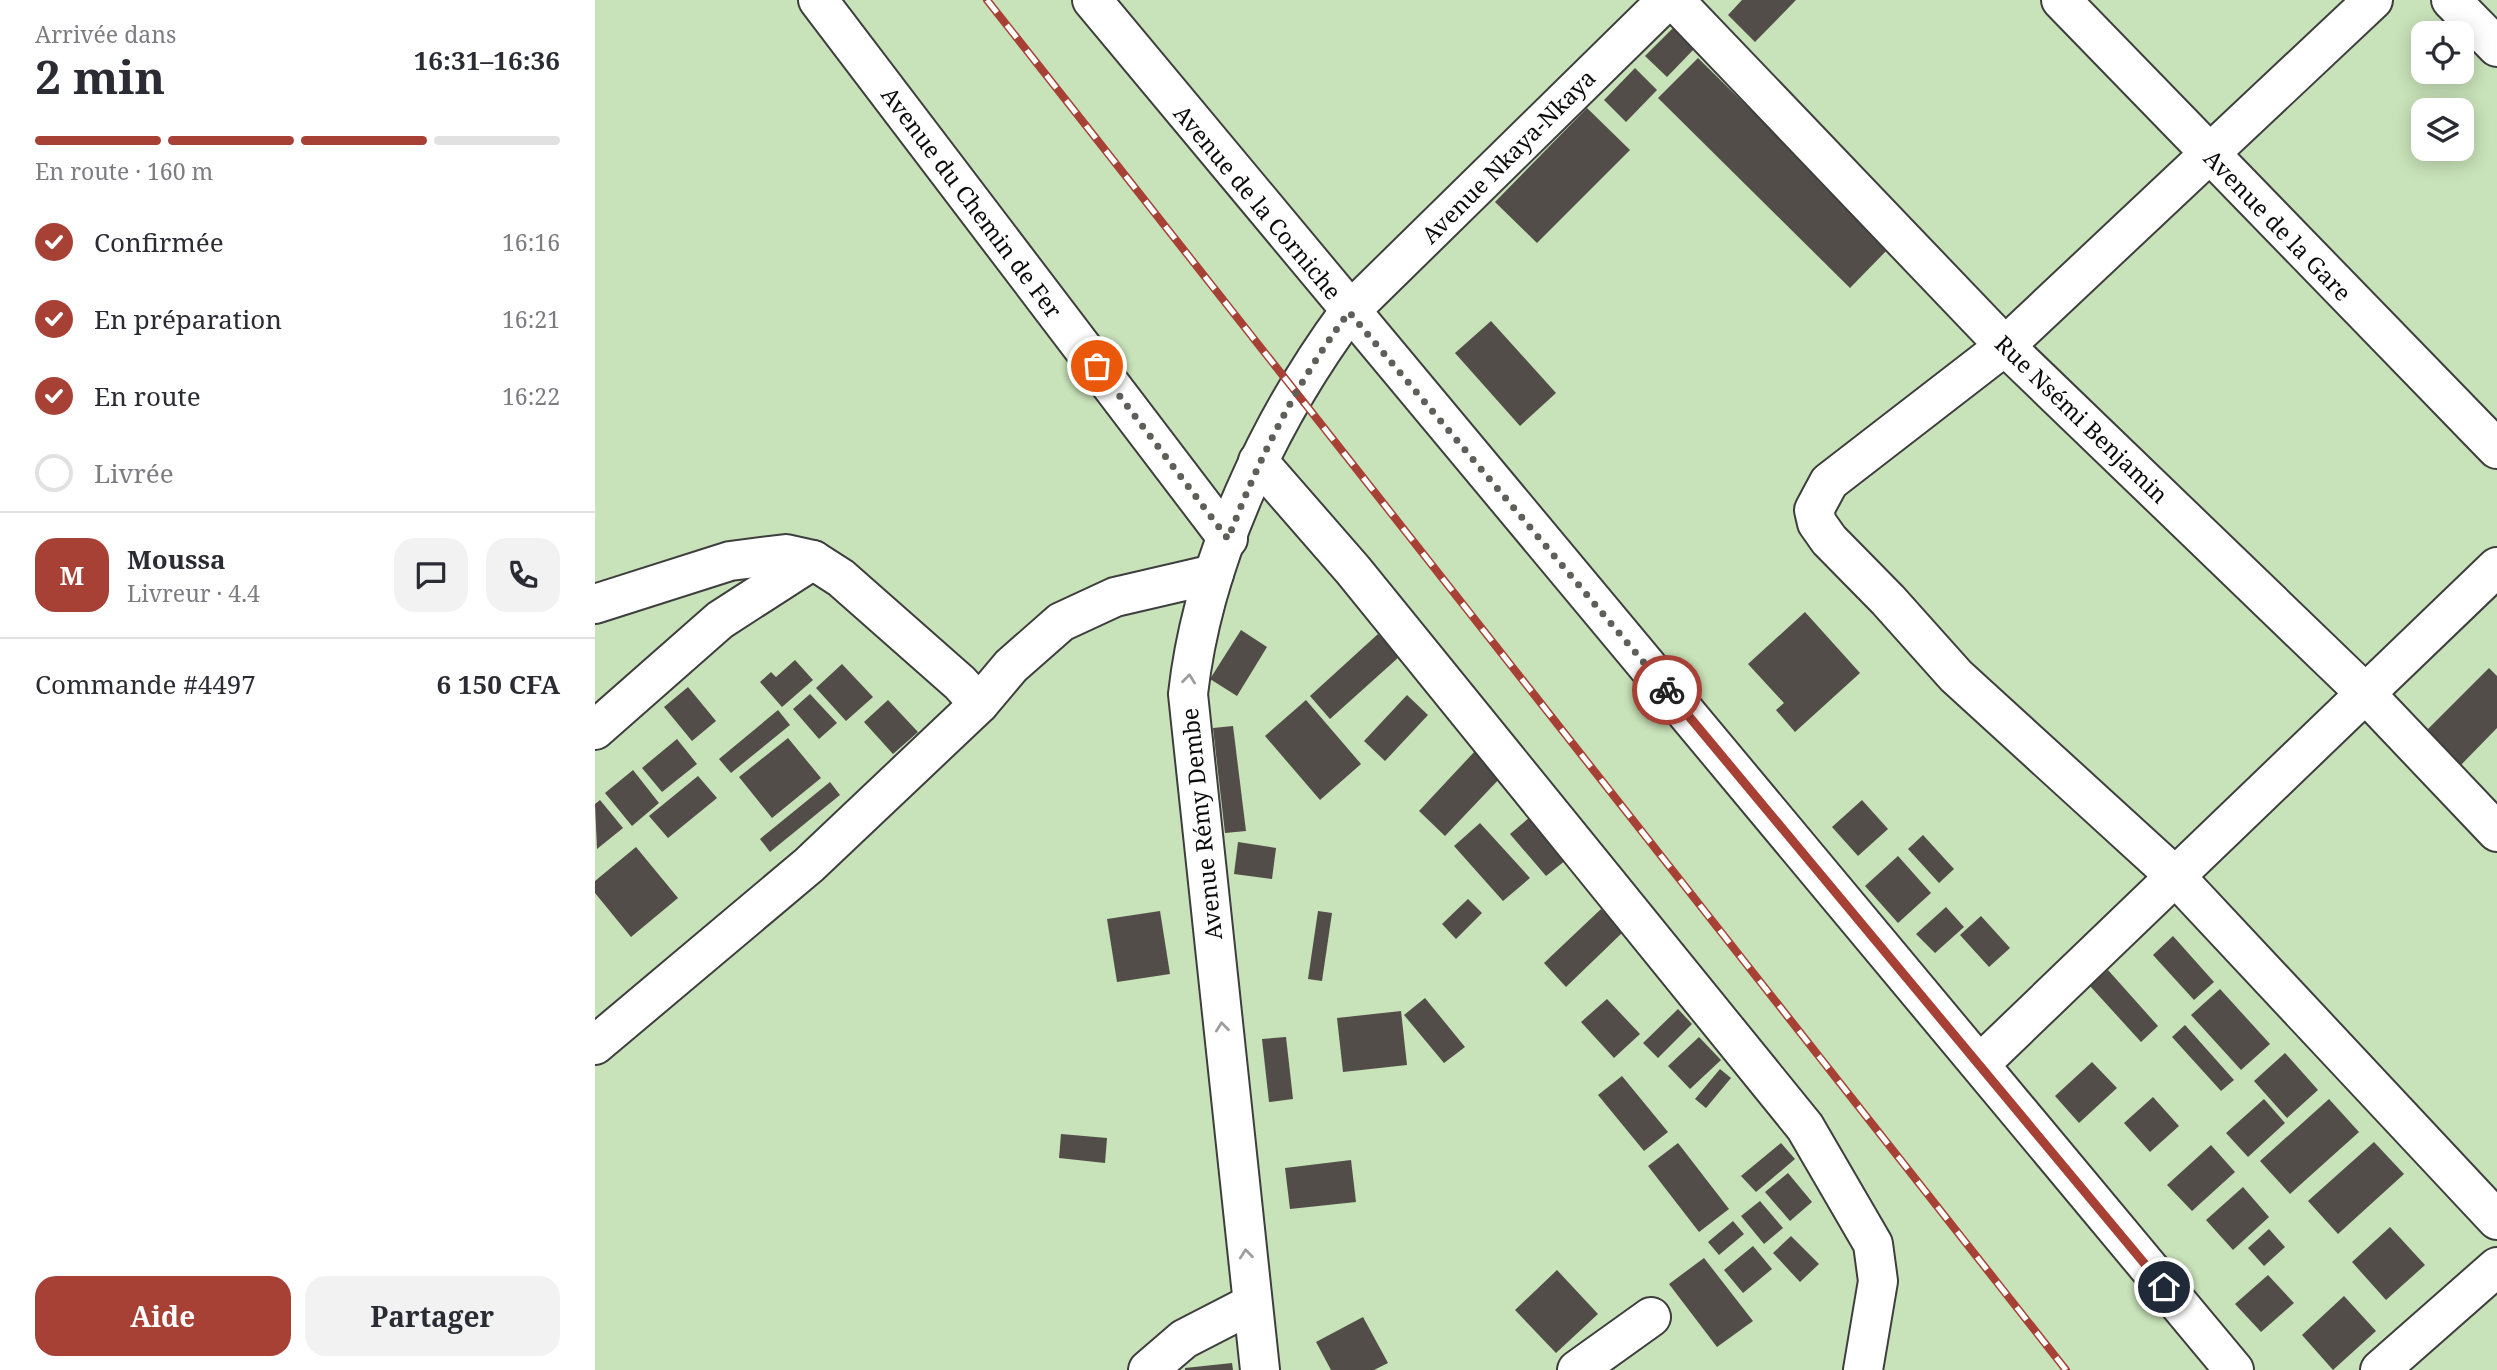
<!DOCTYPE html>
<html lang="fr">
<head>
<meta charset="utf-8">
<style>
  body { margin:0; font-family:"Noto Serif",serif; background:#f2f2f3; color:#2b2b33; height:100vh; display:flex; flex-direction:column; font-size:26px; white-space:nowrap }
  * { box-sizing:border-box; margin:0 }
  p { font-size:23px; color:#7c7c81 }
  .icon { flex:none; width:38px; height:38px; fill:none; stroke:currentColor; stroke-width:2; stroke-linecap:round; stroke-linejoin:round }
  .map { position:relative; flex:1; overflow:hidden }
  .drawer { display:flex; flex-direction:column; background:#fff; width:595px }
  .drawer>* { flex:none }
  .fabs { position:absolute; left:1816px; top:21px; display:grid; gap:14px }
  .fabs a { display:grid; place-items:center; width:63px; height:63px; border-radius:14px; background:#fff; box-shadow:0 4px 18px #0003; font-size:35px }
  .pin { position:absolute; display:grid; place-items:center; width:60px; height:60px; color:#fff; margin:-30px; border:4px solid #fff; border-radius:50%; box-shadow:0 2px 7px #0007 }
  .courier { position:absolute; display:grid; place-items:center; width:70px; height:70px; margin:-35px; border:5px solid #a84135; border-radius:50%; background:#fff; color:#222; box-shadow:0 2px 9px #0007 }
  .summary em { font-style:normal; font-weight:700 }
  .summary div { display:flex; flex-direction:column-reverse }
  .summary { display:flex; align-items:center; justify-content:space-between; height:119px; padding:0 35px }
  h1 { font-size:46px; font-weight:700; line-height:52px }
  .bar { display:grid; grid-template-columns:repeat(4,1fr); gap:10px 7px; align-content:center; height:84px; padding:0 35px }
  .bar i { height:9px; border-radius:5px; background:#e1e1e2 }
  .bar .current { background:#a84135 }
  .bar p { grid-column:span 4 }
  .line { display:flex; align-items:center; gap:18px; padding:0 35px; border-top:2px solid #e1e1e2 }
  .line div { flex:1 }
  .round { display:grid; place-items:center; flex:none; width:74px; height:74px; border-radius:21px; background:#f2f2f3 }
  ol { padding:0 35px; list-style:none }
  li { display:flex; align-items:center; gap:21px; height:77px }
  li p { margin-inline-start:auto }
  li .icon { padding:7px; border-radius:50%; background:#a84135; color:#fff; stroke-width:4 }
  li:last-child { color:#7c7c81 }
  li i { width:38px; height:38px; border:4px solid #e1e1e2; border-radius:50% }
  .action { display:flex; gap:14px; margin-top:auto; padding:14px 35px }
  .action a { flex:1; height:80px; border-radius:21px; background:#a84135; color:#fff; font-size:28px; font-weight:700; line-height:80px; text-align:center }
  .action a+a { background:#f2f2f3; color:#2b2b33 }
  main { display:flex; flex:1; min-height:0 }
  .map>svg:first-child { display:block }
</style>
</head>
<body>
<main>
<section class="drawer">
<div class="summary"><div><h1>2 min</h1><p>Arrivée dans</p></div><em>16:31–16:36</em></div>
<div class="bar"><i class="current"></i><i class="current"></i><i class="current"></i><i></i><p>En route · 160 m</p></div>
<ol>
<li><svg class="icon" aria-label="check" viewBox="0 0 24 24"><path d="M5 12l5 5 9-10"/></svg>Confirmée<p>16:16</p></li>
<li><svg class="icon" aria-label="check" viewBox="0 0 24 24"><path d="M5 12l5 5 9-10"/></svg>En préparation<p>16:21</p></li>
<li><svg class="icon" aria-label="check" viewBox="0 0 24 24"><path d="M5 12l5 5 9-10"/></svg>En route<p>16:22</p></li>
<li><i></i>Livrée</li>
</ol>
<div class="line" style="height:126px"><b class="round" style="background:#a84135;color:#fff">M</b><div><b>Moussa</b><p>Livreur · 4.4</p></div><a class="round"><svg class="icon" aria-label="chat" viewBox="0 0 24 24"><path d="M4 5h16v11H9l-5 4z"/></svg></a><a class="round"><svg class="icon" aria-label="phone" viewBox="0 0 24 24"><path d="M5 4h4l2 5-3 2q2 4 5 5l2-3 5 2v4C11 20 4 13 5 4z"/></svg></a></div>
<div class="line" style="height:91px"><div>Commande #4497</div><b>6 150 CFA</b></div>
<div class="action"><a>Aide</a><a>Partager</a></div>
</section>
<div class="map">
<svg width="1902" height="1370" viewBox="0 0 1902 1370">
  <rect width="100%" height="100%" fill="#fcfceb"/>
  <path fill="#c8e2b9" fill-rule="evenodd" d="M0 0H1902V1370H0ZM1829 33H1867V72H1829ZM1829 110H1867V149H1829Z"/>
  <g fill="#524d48">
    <polygon points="1147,0 1201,0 1160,42 1133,15"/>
    <polygon points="1079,27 1100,48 1072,77 1050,56"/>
    <polygon points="1103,58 1295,247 1255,288 1063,98"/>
    <polygon points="1040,68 1062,90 1031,122 1009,100"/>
    <polygon points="992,108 1035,150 942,243 900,202"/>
    <polygon points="896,321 961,393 925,426 860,353"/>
    <polygon points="1210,612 1265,673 1200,732 1181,710 1189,703 1153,664"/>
    <polygon points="646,630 672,647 642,696 615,679"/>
    <polygon points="783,634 804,657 735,719 715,696"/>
    <polygon points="200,660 218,680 187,707 165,682 176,672 181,677"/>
    <polygon points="247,664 278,697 251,721 221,688"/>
    <polygon points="1894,668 1902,676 1902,728 1863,768 1828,734"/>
    <polygon points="93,687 121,721 97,741 69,707"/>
    <polygon points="215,694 242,723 224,739 198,709"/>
    <polygon points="812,695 833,715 790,761 769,741"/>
    <polygon points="293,700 323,732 298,754 269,722"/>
    <polygon points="711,700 766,764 725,800 670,736"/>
    <polygon points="183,710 195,725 136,773 124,759"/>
    <polygon points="638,726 651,831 630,833 618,728"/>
    <polygon points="193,738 226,778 177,818 144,777"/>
    <polygon points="82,739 102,764 67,792 47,768"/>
    <polygon points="881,750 908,775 850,836 824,811"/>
    <polygon points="38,770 64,803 37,826 10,793"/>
    <polygon points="103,776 122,798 73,838 54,816"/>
    <polygon points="235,782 245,795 175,852 165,839"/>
    <polygon points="5,800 28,828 2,849 0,804"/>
    <polygon points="1267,800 1293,829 1263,856 1237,827"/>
    <polygon points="935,817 971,860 951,876 915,834"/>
    <polygon points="885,823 935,878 908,901 859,846"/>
    <polygon points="1328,835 1359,869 1344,883 1313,849"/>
    <polygon points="643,842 681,848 677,879 639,874"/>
    <polygon points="41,847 83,898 36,937 0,893 0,881"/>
    <polygon points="1303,856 1336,893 1303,923 1270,886"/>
    <polygon points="873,899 887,913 861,939 847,924"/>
    <polygon points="1351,907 1369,927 1340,953 1321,934"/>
    <polygon points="1006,909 1028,932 971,987 949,963"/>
    <polygon points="565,911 575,974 522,982 512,919"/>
    <polygon points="723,911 737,913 727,981 713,979"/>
    <polygon points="1386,916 1415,948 1394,967 1365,935"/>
    <polygon points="1578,936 1619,982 1599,1000 1558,955"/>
    <polygon points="1513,970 1563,1026 1546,1042 1495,986"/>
    <polygon points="1625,989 1675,1044 1646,1070 1596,1015"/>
    <polygon points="830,998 870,1047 849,1063 809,1015"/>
    <polygon points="1012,999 1045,1034 1019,1058 986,1022"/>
    <polygon points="1083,1009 1097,1024 1063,1058 1048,1043"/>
    <polygon points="806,1011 812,1065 748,1072 742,1018"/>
    <polygon points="1590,1025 1639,1080 1626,1091 1577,1037"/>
    <polygon points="691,1037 698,1099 674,1102 667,1039"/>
    <polygon points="1104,1037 1126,1060 1095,1089 1073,1066"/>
    <polygon points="1690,1053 1723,1090 1692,1118 1659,1081"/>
    <polygon points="1497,1062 1522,1088 1484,1123 1460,1096"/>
    <polygon points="1125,1069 1136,1078 1111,1108 1100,1099"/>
    <polygon points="1027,1076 1073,1132 1049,1151 1003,1095"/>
    <polygon points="1558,1097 1584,1126 1555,1152 1529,1123"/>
    <polygon points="1669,1099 1690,1123 1653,1157 1631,1133"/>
    <polygon points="1734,1099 1764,1132 1695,1194 1665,1161"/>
    <polygon points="466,1134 512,1138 510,1163 464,1158"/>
    <polygon points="1779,1142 1809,1174 1743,1234 1713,1201"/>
    <polygon points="1083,1143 1134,1209 1104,1232 1053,1166"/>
    <polygon points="1186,1143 1200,1159 1161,1192 1146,1176"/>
    <polygon points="1616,1145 1640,1172 1597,1211 1572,1185"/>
    <polygon points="756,1160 761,1202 695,1209 690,1168"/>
    <polygon points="1193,1173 1217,1202 1195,1221 1170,1192"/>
    <polygon points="1648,1187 1674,1217 1638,1250 1611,1220"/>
    <polygon points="1165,1201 1188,1228 1169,1244 1146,1216"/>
    <polygon points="1138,1221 1149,1234 1124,1255 1113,1242"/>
    <polygon points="1795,1227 1830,1265 1791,1300 1757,1262"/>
    <polygon points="1674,1229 1690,1247 1669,1266 1653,1248"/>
    <polygon points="1196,1236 1224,1264 1205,1282 1178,1253"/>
    <polygon points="1158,1246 1177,1269 1148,1293 1129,1270"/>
    <polygon points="1109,1258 1158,1321 1122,1347 1074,1284"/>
    <polygon points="962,1270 1003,1314 961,1353 920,1310"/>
    <polygon points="1673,1275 1699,1303 1666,1332 1640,1304"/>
    <polygon points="1749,1296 1781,1331 1738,1370 1707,1335"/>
    <polygon points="768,1317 793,1363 779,1370 736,1370 721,1342"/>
    <polygon points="637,1363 638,1370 590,1370 590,1368"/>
  </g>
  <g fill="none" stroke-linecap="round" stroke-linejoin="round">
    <g stroke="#3e3e3e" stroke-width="42">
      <g id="minor">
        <polyline points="223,0 633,539"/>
        <polyline points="497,0 1639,1370"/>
        <polyline points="1079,0 1410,346 1769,692 1902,832"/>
        <polyline points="1466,0 1902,449"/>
        <polyline points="1778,0 1410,346 1234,482 1219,510 1222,523 1234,540 1293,600 1361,676 1580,876 1902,1220"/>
        <polyline points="1856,0 1902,47"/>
        <polyline points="663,461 758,570 1210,1127 1278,1244 1283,1281 1268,1370"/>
        <polyline points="0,604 135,561 191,554 218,560 246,578 365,683 384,704"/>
        <polyline points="0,730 125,620 218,560"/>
        <polyline points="0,1045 214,865 384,704 416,666 466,622 520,597 619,574"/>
        <polyline points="1386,1063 1902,567"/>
        <polyline points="553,1370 589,1339 657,1304"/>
        <path d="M665 1370 593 694C608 560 674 420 754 312L1072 0"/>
        <polyline points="982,1370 1056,1317"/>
        <polyline points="1785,1370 1902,1267"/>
      </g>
    </g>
    <use href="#minor" stroke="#fff" stroke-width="38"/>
    <g stroke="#a84135" stroke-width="8">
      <polyline id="rail" points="392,0 1471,1370"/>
    </g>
    <use href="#rail" stroke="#fff" stroke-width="5" stroke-dasharray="16" stroke-linecap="butt"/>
  </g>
  <defs><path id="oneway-chevron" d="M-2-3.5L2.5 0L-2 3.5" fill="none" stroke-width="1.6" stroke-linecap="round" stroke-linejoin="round" transform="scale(1.75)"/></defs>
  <g stroke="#9d9d9d">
    <use href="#oneway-chevron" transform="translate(594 679) rotate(-84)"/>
    <use href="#oneway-chevron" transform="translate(627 1027) rotate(-96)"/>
    <use href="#oneway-chevron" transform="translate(651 1254) rotate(-96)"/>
  </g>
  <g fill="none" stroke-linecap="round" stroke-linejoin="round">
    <path stroke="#5f5f59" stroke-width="7" stroke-dasharray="0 12.6" d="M502 366 633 539C664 458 702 382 754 312L1072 690"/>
    <polyline stroke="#a84135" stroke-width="9" points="1072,690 1569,1287"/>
  </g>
  <g text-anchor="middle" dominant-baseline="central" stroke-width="7" stroke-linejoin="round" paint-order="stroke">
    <g font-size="23" fill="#0b0b0b" stroke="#fff">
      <text transform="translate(913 156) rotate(-45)">Avenue Nkaya-Nkaya</text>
      <text transform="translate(377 202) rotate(53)">Avenue du Chemin de Fer</text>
      <text transform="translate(663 202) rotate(50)">Avenue de la Corniche</text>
      <text transform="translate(1683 225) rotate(46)">Avenue de la Gare</text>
      <text transform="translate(1487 419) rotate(44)">Rue Nsémi Benjamin</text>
      <text transform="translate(606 824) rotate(-96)">Avenue Rémy Dembe</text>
    </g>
  </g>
</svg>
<div class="fabs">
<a><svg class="icon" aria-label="locate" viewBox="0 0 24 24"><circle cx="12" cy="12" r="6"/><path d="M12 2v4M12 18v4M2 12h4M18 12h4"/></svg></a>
<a><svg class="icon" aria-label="layers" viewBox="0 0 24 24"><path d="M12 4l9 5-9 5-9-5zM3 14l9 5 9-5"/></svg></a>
</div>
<div class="pin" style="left:502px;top:366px;background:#ea580c"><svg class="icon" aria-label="bag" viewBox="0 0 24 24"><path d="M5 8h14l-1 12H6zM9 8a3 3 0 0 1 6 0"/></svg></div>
<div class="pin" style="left:1569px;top:1287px;background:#1f2937"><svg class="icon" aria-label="home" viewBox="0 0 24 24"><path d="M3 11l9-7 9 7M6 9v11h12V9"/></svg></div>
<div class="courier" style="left:1072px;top:690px"><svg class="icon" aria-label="bike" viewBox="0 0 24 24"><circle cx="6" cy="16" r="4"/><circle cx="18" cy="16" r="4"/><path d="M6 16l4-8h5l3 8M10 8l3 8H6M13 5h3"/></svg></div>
</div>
</main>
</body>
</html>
